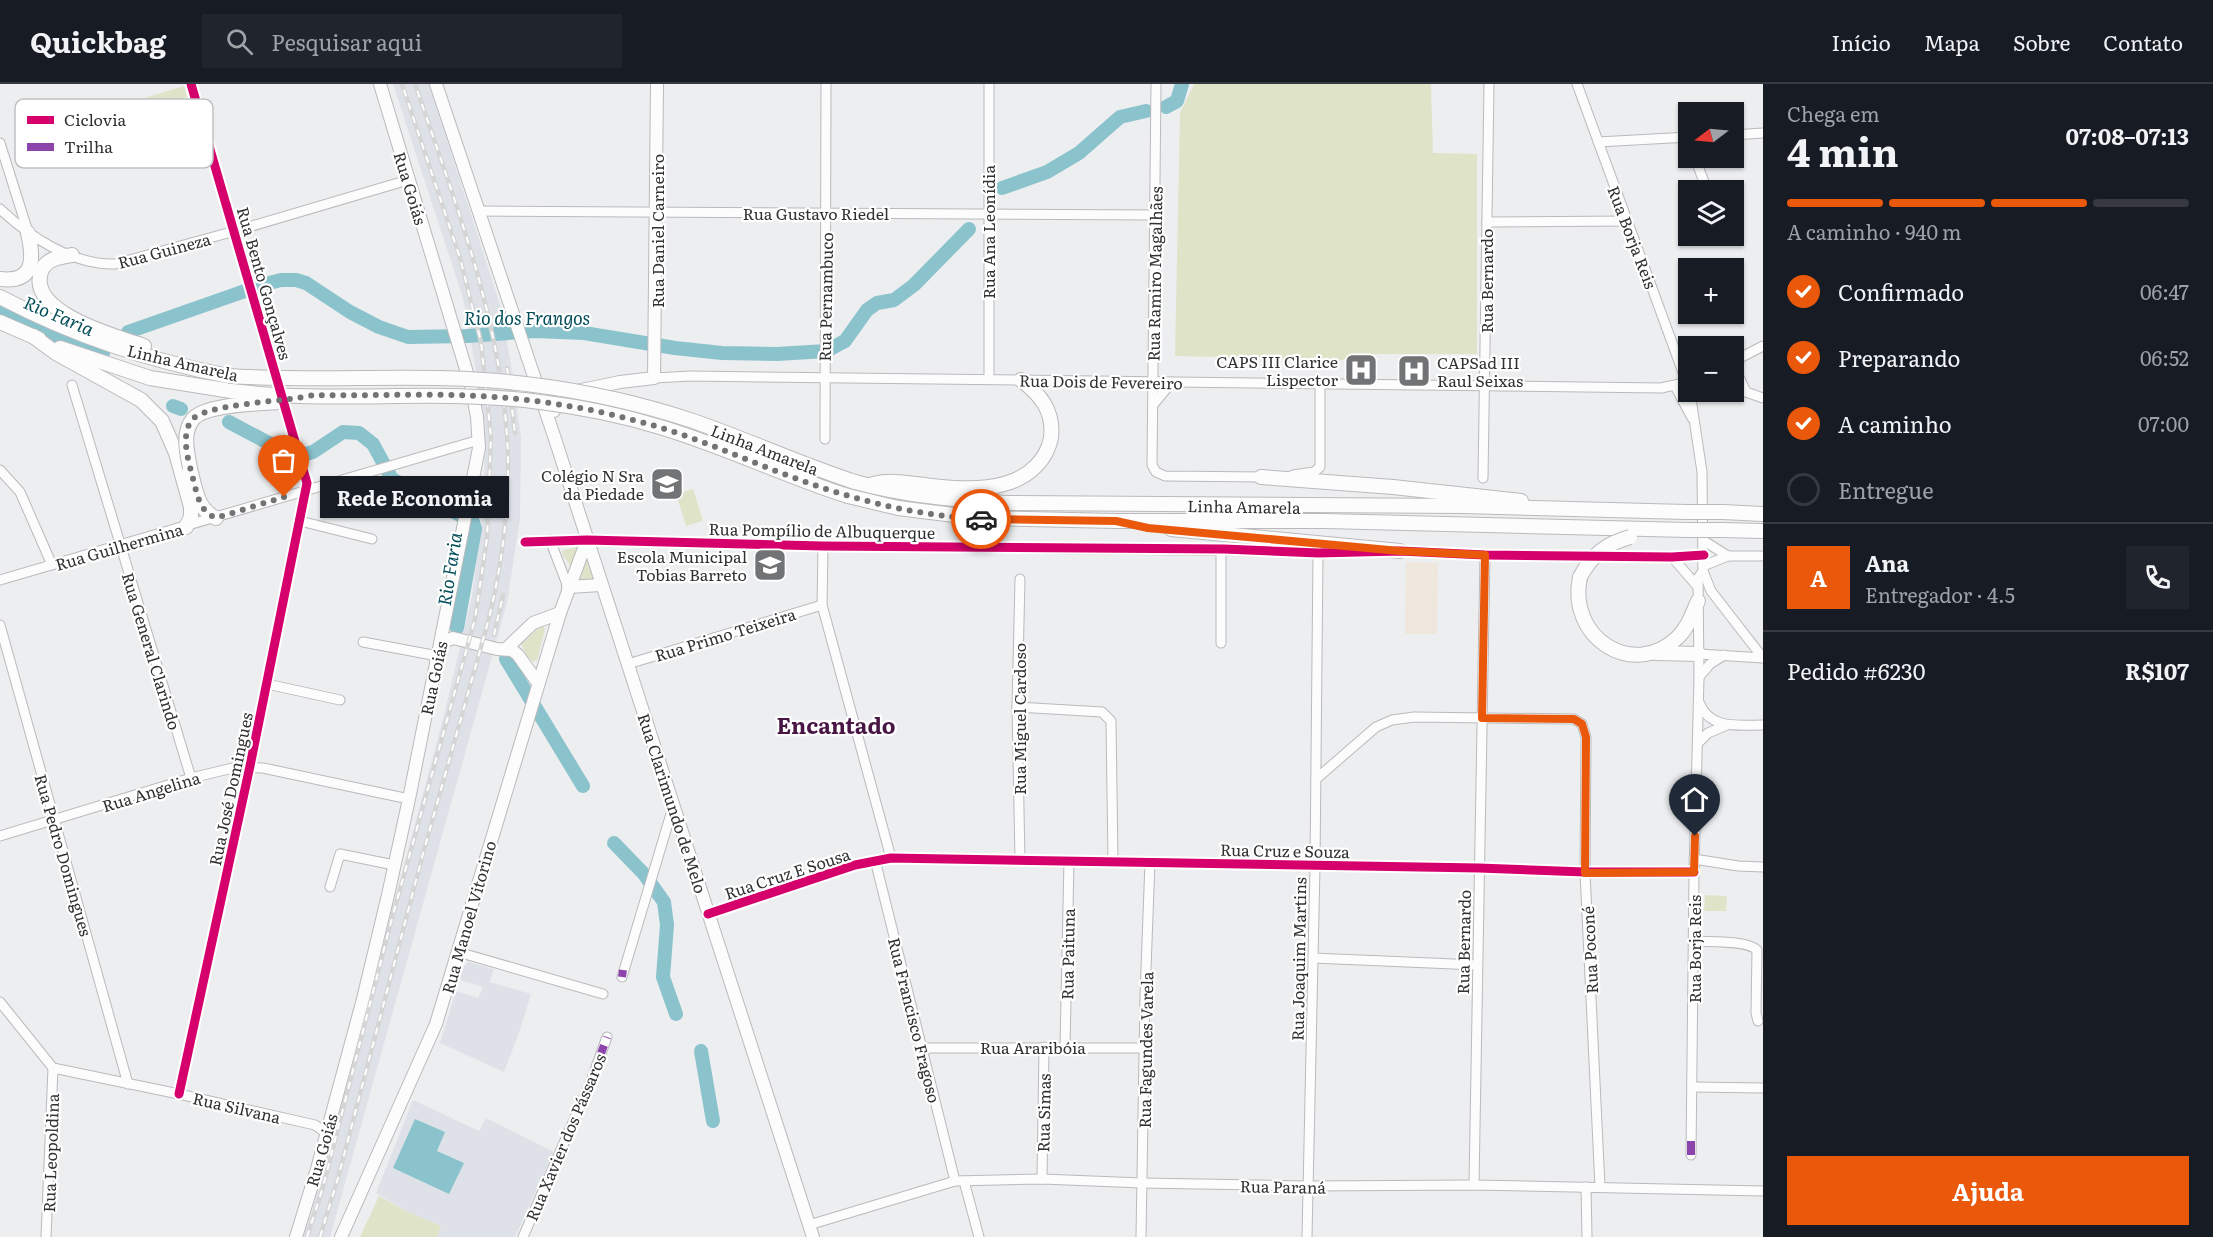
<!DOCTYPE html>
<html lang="pt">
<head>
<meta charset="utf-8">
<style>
  body { margin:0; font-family:Literata,serif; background:#20242c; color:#f1f3f6; height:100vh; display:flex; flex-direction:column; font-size:22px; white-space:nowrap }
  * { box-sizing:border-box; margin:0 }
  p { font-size:20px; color:#9ea1a6 }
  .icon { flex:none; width:33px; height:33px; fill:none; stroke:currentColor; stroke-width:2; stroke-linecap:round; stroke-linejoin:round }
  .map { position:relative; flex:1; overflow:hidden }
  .side { display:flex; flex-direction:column; background:#171b24; width:450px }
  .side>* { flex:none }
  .needle { width:39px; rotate:254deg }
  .tools { position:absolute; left:1678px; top:18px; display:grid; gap:12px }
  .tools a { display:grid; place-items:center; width:66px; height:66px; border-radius:0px; background:#171b24; box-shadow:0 2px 4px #0004; font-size:30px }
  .pin { position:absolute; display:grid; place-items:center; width:51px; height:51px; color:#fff; margin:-62px -26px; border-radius:50% 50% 50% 0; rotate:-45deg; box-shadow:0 0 6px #0007 }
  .pin .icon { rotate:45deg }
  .courier { position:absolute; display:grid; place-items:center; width:60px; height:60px; margin:-30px; border:4px solid #ea580c; border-radius:50%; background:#fff; color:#222; box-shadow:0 2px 8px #0007 }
  .bubble { position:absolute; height:42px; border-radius:0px; background:#171b24; box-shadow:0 2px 4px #0004; font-size:20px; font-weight:700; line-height:42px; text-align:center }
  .headline em { font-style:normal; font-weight:700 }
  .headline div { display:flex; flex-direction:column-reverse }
  .headline { display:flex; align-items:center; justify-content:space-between; height:102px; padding:0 24px }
  h1 { font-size:39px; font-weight:700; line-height:45px }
  .bar { display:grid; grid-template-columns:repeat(4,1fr); gap:9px 6px; align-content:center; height:72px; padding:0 24px }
  .bar i { height:8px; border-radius:4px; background:#363941 }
  .bar .on { background:#ea580c }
  .bar p { grid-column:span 4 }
  .line { display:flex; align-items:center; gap:15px; padding:0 24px; border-top:2px solid #363941 }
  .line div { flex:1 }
  .round { display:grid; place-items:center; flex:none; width:63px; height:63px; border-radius:0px; background:#20242c }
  ol { padding:0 24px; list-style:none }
  li { display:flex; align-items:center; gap:18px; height:66px }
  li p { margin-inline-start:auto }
  li .icon { padding:6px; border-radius:50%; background:#ea580c; color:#fff; stroke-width:4 }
  li:last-child { color:#9ea1a6 }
  li i { width:33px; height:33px; border:3px solid #363941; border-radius:50% }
  .action { display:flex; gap:12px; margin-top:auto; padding:12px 24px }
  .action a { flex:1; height:69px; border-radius:0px; background:#ea580c; color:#fff; font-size:24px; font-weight:700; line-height:69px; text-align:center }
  header { display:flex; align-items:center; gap:36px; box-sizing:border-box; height:84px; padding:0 30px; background:#171b24; border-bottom:2px solid #363941 }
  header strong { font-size:28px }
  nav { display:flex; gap:33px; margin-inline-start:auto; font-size:21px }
  .search { width:420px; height:54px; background:#20242c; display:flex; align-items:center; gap:15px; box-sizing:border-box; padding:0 21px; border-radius:0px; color:#9ea1a6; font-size:22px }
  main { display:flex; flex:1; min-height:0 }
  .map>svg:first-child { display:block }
</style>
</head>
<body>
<header>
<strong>Quickbag</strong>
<div class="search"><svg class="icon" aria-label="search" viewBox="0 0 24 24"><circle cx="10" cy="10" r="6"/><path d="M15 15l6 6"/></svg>Pesquisar aqui</div>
<nav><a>Início</a><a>Mapa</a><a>Sobre</a><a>Contato</a></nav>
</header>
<main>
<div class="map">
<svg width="1763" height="1153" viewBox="0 0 1763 1153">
  <rect width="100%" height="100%" fill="#edeef0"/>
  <polygon fill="#efe7dd" points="1406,478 1438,479 1437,550 1405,550"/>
  <g fill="#dee1e7">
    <polygon points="393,0 429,0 501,224 513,292 521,354 520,435 507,519 330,1153 303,1153 313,1124 445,627 472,512 484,419 485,339 463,214"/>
    <polygon points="468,878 494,885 490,898 531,910 520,946 504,988 440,959 456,907 478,914 483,903 460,896 464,882"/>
    <polygon points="413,1016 479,1047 486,1034 554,1068 515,1153 437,1153 441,1142 406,1127 376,1109"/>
  </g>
  <g fill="#dfe4c9">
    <polygon points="1194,0 1431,0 1433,69 1477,70 1477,270 1355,270 1343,276 1175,272 1180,29"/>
    <polygon points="184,2 187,13 144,26 141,15"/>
    <polygon points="693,405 703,437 686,442 676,410"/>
    <polygon points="578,463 589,474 595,495 582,498 562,470 563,466"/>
    <polygon points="542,541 545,545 538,573 537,576 533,578 527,572 521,560"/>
    <polygon points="1705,811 1727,812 1726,827 1704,827"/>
    <polygon points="379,1112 406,1127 441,1142 437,1153 360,1153"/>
  </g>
  <polygon fill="#8bc3cd" points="415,1035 445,1048 437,1067 464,1079 449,1110 393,1084"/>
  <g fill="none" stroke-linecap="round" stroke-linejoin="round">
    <g stroke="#8bc3cd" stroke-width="14">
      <polyline points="1166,23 1177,17 1182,0"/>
      <polyline points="1002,104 1047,88 1079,69 1120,33 1146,27"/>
      <polyline points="0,225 40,245 103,269"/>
      <polyline points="128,248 265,200 281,196 296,196 306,199 350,228 379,243 408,253 468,252 535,247 584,249 675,264 722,269 777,270 826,267 845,257 867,226 877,219 894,216 914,201 969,145"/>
      <polyline points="173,322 181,325"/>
      <polyline points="229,338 295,373 313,368 343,348 359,349 373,360 392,395 473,438 475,445 457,544"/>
      <polyline points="506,575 583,702"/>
      <polyline points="614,759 644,790 664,818 667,841 663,893 676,930"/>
      <polyline points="701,967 713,1037"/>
    </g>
    <g stroke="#bababc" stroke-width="11">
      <g id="minor">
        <polyline points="1156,0 1152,381 1156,388 1165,392 1264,393"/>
        <polyline points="1577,0 1688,302"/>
        <polyline points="1734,51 1763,49"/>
        <polyline points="1598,58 1689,53"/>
        <polyline points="0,59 28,148"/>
        <polyline points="1695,74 1707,106"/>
        <path d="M0 125C30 153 72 181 115 180L235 147 408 96"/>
        <polyline points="478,127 1155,131"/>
        <polyline points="1487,138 1627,137"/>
        <polyline points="1734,277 1763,262"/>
        <polyline points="1734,282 1746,308 1763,314"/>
        <polyline points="654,294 691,292 1661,304 1689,298"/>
        <polyline points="989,295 989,0"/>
        <polyline points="72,301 191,694"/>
        <polyline points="1675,302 1692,334"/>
        <polyline points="1690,308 1702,388 1703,487 1698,494 1699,594 1694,788 1691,1071"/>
        <polyline points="1153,321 1172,298"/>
        <polyline points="825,355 826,0"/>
        <polyline points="0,386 20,408 52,481"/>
        <polyline points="1293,391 1314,388 1320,383 1320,300"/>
        <polyline points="1483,394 1489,0"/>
        <polyline points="300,437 372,455"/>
        <polyline points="550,456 568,503"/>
        <polyline points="1704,457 1728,472"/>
        <polyline points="525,458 587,456 823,462 1350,468"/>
        <polyline points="823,462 822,521 891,774"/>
        <polyline points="1394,467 1485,471 1672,473 1704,471"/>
        <polyline points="1672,473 1698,503"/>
        <polyline points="1703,482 1728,472 1763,472"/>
        <polyline points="1703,487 1711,507 1763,574"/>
        <polyline points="0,496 479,356"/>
        <polyline points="0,541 128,1000"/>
        <polyline points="363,558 438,572"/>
        <polyline points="1221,559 1221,465"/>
        <polyline points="1699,570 1763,574"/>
        <polyline points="628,580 822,521"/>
        <polyline points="1699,593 1710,580 1724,571"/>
        <polyline points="267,600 340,616"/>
        <path d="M1699 618C1709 646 1738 641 1763 641"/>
        <polyline points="1017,623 1102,628 1111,637 1113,778"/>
        <polyline points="1698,659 1708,649 1727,641"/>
        <polyline points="1316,695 1376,643 1392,636 1414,633 1574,635 1582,640 1586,653 1585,788 1600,1103"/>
        <polyline points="0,752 191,694 237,683 263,684 409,715"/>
        <polyline points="1694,775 1738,782 1763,783"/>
        <polyline points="875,776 955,1097"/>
        <polyline points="1020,776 1017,623 1020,495"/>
        <polyline points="330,803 340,770 394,781"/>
        <polyline points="708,830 855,781 891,774 1479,784 1585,788 1694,788"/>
        <path d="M1694 857C1709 858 1747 856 1757 866L1756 929 1758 937"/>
        <polyline points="458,868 603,910"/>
        <polyline points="1313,874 1477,881"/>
        <polyline points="622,893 673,723"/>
        <polyline points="0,918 53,984"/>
        <polyline points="1065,963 1069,777"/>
        <polyline points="920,964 1145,964"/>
        <polyline points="53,984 179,1010 315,1041 326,1049"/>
        <polyline points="1692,1003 1763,1004"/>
        <polyline points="179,1010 250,682 307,399 191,0"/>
        <polyline points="1042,1095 1044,963"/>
        <polyline points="964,1097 979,1153"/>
        <polyline points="1474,1101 1485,471"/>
        <polyline points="1586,1103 1587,1153"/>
        <polyline points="809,1141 955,1097 1042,1095 1142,1099 1307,1102 1474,1101 1763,1107"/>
        <polyline points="46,1153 53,984"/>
        <polyline points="523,1153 591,997 607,953"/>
        <polyline points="1141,1153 1145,911 1150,778"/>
        <polyline points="1307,1153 1315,782 1318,469"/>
      </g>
    </g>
    <g stroke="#bababc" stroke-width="14">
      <g id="major">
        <polyline points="436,0 555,355 813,1153"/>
        <polyline points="554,327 556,316 562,310 620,298 654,294 657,0"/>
        <polyline points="568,503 601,501"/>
        <polyline points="441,559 453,554 497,565 512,566 518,571 538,599"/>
        <polyline points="506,565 533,539 560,529"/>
        <polyline points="296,1153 317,1085 363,915 388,811 409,715 479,364 477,333 471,302 380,0"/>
        <polyline points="341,1153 436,940 560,529 587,456"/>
      </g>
    </g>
    <g stroke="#bababc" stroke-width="16">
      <g id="highway">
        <path d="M72 171C59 173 45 175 41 188 27 229 118 253 144 262"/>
        <path d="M0 195C35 199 34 175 28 149"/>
        <path d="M0 213C72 251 150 277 229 292"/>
        <polyline points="0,238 39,255"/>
        <polyline points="33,252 56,269 141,316 162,337 176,369 191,423 191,433 186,443"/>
        <polyline points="60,264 150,294 231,307"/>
        <path d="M190 385C195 403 197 426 216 434"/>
        <polyline points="1261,393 1393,403 1521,417"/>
        <path d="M855 398C906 412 956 416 1009 419L1462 422 1687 428"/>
        <path d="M873 400C893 395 912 400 932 402 966 406 1011 408 1036 382 1044 374 1049 364 1051 354 1054 327 1041 311 1021 296"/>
        <polyline points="848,412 898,424 978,434 1116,437 1325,437 1688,446"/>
        <polyline points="1723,428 1763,430"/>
        <polyline points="1171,445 1400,467"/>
        <polyline points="1723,446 1763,447"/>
        <path d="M1580 493C1567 553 1632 596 1677 554 1688 544 1692 530 1698 517"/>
        <polyline points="1656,569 1699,570"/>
      </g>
    </g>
    <use href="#minor" stroke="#fcfcfd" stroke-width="9"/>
    <use href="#major" stroke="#fcfcfd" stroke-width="12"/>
    <use href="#highway" stroke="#fcfcfd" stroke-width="14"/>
    <g stroke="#d5d5d6" stroke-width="4.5">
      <g id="rail">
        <polyline points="507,284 515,349"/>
        <polyline points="494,551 503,511"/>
        <polyline points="307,1153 323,1103 391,838 475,535 487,454 491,353 481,258 460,174 402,0"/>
        <path d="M320 1153 338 1094 424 766 488 538C503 477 511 415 507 352 499 230 454 115 415 0"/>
      </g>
    </g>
    <use href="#rail" stroke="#fff" stroke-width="2" stroke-dasharray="7" stroke-linecap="butt"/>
    <g stroke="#bababc" stroke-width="16" stroke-linecap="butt">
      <g id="highway-bridge">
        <path d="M229 292C330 299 434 287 534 301 588 308 642 320 693 337 748 356 800 380 855 398"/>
        <path d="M231 307C334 320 438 304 540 318 581 323 621 331 660 343 724 362 785 392 848 412"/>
        <path d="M190 384C187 369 182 348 193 335 205 320 259 320 278 318"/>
        <polyline points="1687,428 1723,428"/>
        <polyline points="1688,446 1723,446"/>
        <path d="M1580 493C1592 471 1605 460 1630 453"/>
      </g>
    </g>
    <use href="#highway-bridge" stroke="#fcfcfd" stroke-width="14"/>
    <g stroke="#8e44ad" stroke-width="8" stroke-dasharray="15 8" stroke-linecap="butt">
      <polyline points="622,893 623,886"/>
      <polyline points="591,997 607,953"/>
      <polyline points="1691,1057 1691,1071"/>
    </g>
    <g stroke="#fff" stroke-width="13">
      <g id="cycleway">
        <polyline points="525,458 587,456 823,462 1224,465 1318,469 1400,467 1485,471 1672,473 1704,471"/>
        <polyline points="708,830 855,781 891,774 1479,784 1585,788 1694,788"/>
        <polyline points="179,1010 250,682 307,399 191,0"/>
      </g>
    </g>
    <use href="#cycleway" stroke="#d6006c" stroke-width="9"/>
  </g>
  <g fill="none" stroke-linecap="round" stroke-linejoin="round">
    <path stroke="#727375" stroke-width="6" stroke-dasharray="0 10.8" d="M284 413 216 434C198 427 197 408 192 391 188 375 181 352 191 337 203 319 288 318 313 311 358 312 403 310 449 311 511 312 573 320 633 336 691 350 744 376 800 396 858 417 919 432 981 435"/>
    <polyline stroke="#ea580c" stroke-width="8" points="981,435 1116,437 1148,444 1400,467 1485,471 1482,634 1574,635 1582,640 1586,653 1585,789 1694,788 1695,752"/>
  </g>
  <defs>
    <g id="hospital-square" transform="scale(1.725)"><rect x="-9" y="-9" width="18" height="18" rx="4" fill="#727375" stroke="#fff"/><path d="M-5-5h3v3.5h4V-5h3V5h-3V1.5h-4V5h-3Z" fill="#fff"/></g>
    <g id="school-square" transform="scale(1.725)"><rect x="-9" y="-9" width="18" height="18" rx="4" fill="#727375" stroke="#fff"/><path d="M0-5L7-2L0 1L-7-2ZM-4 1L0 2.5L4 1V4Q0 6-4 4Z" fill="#fff"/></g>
  </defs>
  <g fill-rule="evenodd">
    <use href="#hospital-square" x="1361" y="286"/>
    <use href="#hospital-square" x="1414" y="287"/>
    <use href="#school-square" x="667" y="400"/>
    <use href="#school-square" x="770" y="481"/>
  </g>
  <g text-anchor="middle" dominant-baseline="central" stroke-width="4.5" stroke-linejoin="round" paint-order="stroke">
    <g font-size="16" fill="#303133" stroke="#fff">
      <text transform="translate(411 104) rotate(73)">Rua Goiás</text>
      <text x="816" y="129">Rua Gustavo Riedel</text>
      <text transform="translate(657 147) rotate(-90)">Rua Daniel Carneiro</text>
      <text transform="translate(988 148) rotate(-90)">Rua Ana Leonídia</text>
      <text transform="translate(1633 153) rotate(69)">Rua Borja Reis</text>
      <text transform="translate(164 166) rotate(-15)">Rua Guineza</text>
      <text transform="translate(1154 190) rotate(-89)">Rua Ramiro Magalhães</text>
      <text transform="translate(1486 197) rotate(-90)">Rua Bernardo</text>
      <text transform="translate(265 199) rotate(74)">Rua Bento Gonçalves</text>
      <text transform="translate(825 213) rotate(-89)">Rua Pernambuco</text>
      <text transform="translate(183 278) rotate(13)">Linha Amarela</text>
      <text transform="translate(1101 297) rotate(1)">Rua Dois de Fevereiro</text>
      <text transform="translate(765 365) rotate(21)">Linha Amarela</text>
      <text transform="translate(1244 422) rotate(1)">Linha Amarela</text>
      <text transform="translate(822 446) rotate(1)">Rua Pompílio de Albuquerque</text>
      <text transform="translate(119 462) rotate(-16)">Rua Guilhermina</text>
      <text transform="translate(725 550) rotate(-17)">Rua Primo Teixeira</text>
      <text transform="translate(152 567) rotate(73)">Rua General Clarindo</text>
      <text transform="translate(433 594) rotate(-78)">Rua Goiás</text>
      <text transform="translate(1019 635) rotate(-90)">Rua Miguel Cardoso</text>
      <text transform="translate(230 705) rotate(-78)">Rua José Domingues</text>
      <text transform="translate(151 707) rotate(-17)">Rua Angelina</text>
      <text transform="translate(673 719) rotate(72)">Rua Clarimundo de Melo</text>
      <text transform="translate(1285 766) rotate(1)">Rua Cruz e Souza</text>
      <text transform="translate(64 771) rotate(74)">Rua Pedro Domingues</text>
      <text transform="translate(787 789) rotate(-18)">Rua Cruz E Sousa</text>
      <text transform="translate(468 833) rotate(-74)">Rua Manoel Vitorino</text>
      <text transform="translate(1463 858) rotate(-89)">Rua Bernardo</text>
      <text transform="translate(1694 865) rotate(-90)">Rua Borja Reis</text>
      <text transform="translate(1589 866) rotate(-93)">Rua Poconé</text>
      <text transform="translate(1067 870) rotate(-89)">Rua Paituna</text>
      <text transform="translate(1298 875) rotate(-89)">Rua Joaquim Martins</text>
      <text transform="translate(915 936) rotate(76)">Rua Francisco Fragoso</text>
      <text x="1033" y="963">Rua Araribóia</text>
      <text transform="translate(1145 966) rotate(-89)">Rua Fagundes Varela</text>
      <text transform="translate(237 1023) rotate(13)">Rua Silvana</text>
      <text transform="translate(1043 1029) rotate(-89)">Rua Simas</text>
      <text transform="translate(565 1053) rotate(-67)">Rua Xavier dos Pássaros</text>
      <text transform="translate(321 1066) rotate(-74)">Rua Goiás</text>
      <text transform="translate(50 1069) rotate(-88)">Rua Leopoldina</text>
      <text transform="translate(1283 1102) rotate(1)">Rua Paraná</text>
    </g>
    <g font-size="16" fill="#303133" stroke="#fff" text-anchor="end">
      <text x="1338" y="277">CAPS III Clarice<tspan x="1338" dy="18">Lispector</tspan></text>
      <text x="1437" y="278" text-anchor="start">CAPSad III<tspan x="1437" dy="18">Raul Seixas</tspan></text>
      <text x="644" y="391">Colégio N Sra<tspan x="644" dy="18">da Piedade</tspan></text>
      <text x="747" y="472">Escola Municipal<tspan x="747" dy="18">Tobias Barreto</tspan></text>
    </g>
    <g font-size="18" font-style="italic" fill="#034e59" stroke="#fff">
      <text transform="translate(59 231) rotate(23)">Rio Faria</text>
      <text x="527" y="233">Rio dos Frangos</text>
      <text transform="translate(449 485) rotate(-81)">Rio Faria</text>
    </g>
    <g font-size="22" font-weight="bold" fill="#481645" stroke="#fff">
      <text x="836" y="640">Encantado</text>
    </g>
  </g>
  <rect x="15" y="15" width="198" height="69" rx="9" fill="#fff" stroke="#c1c1c2" stroke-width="1.5"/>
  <rect x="27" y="32" width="27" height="8" fill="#d6006c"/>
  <rect x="27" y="59" width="27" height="8" fill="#8e44ad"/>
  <g font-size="16" fill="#303133">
    <text x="64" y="42">Ciclovia</text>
    <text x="64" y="69">Trilha</text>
  </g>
</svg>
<div class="tools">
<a><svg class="needle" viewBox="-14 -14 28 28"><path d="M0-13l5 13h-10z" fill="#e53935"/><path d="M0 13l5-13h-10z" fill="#9ea1a6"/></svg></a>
<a><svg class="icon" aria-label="layers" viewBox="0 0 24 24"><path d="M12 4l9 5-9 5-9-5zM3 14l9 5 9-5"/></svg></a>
<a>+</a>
<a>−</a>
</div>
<div class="pin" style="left:284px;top:413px;background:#ea580c"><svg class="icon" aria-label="bag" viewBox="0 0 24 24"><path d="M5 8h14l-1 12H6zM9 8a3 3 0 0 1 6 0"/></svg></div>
<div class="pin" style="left:1695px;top:752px;background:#1f2937"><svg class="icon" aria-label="home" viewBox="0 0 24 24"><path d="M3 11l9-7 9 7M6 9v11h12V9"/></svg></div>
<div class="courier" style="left:981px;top:435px"><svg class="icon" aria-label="car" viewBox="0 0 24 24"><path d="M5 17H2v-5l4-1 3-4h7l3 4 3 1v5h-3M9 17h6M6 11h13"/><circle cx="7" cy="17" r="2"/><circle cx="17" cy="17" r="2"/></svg></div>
<div class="bubble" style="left:320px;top:392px;width:189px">Rede Economia</div>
</div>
<section class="side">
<div class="headline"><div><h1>4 min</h1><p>Chega em</p></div><em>07:08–07:13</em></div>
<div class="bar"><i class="on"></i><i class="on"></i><i class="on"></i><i></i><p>A caminho · 940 m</p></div>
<ol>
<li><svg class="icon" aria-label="check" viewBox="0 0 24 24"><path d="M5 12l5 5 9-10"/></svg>Confirmado<p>06:47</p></li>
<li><svg class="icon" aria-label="check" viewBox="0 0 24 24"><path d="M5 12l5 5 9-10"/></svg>Preparando<p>06:52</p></li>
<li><svg class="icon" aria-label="check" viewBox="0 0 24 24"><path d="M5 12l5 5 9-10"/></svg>A caminho<p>07:00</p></li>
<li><i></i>Entregue</li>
</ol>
<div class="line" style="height:108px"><b class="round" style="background:#ea580c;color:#fff">A</b><div><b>Ana</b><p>Entregador · 4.5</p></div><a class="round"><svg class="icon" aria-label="phone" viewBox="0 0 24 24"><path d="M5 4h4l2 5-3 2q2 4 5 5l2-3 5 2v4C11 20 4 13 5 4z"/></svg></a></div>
<div class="line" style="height:78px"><div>Pedido #6230</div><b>R$107</b></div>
<div class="action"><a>Ajuda</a></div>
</section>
</main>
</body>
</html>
